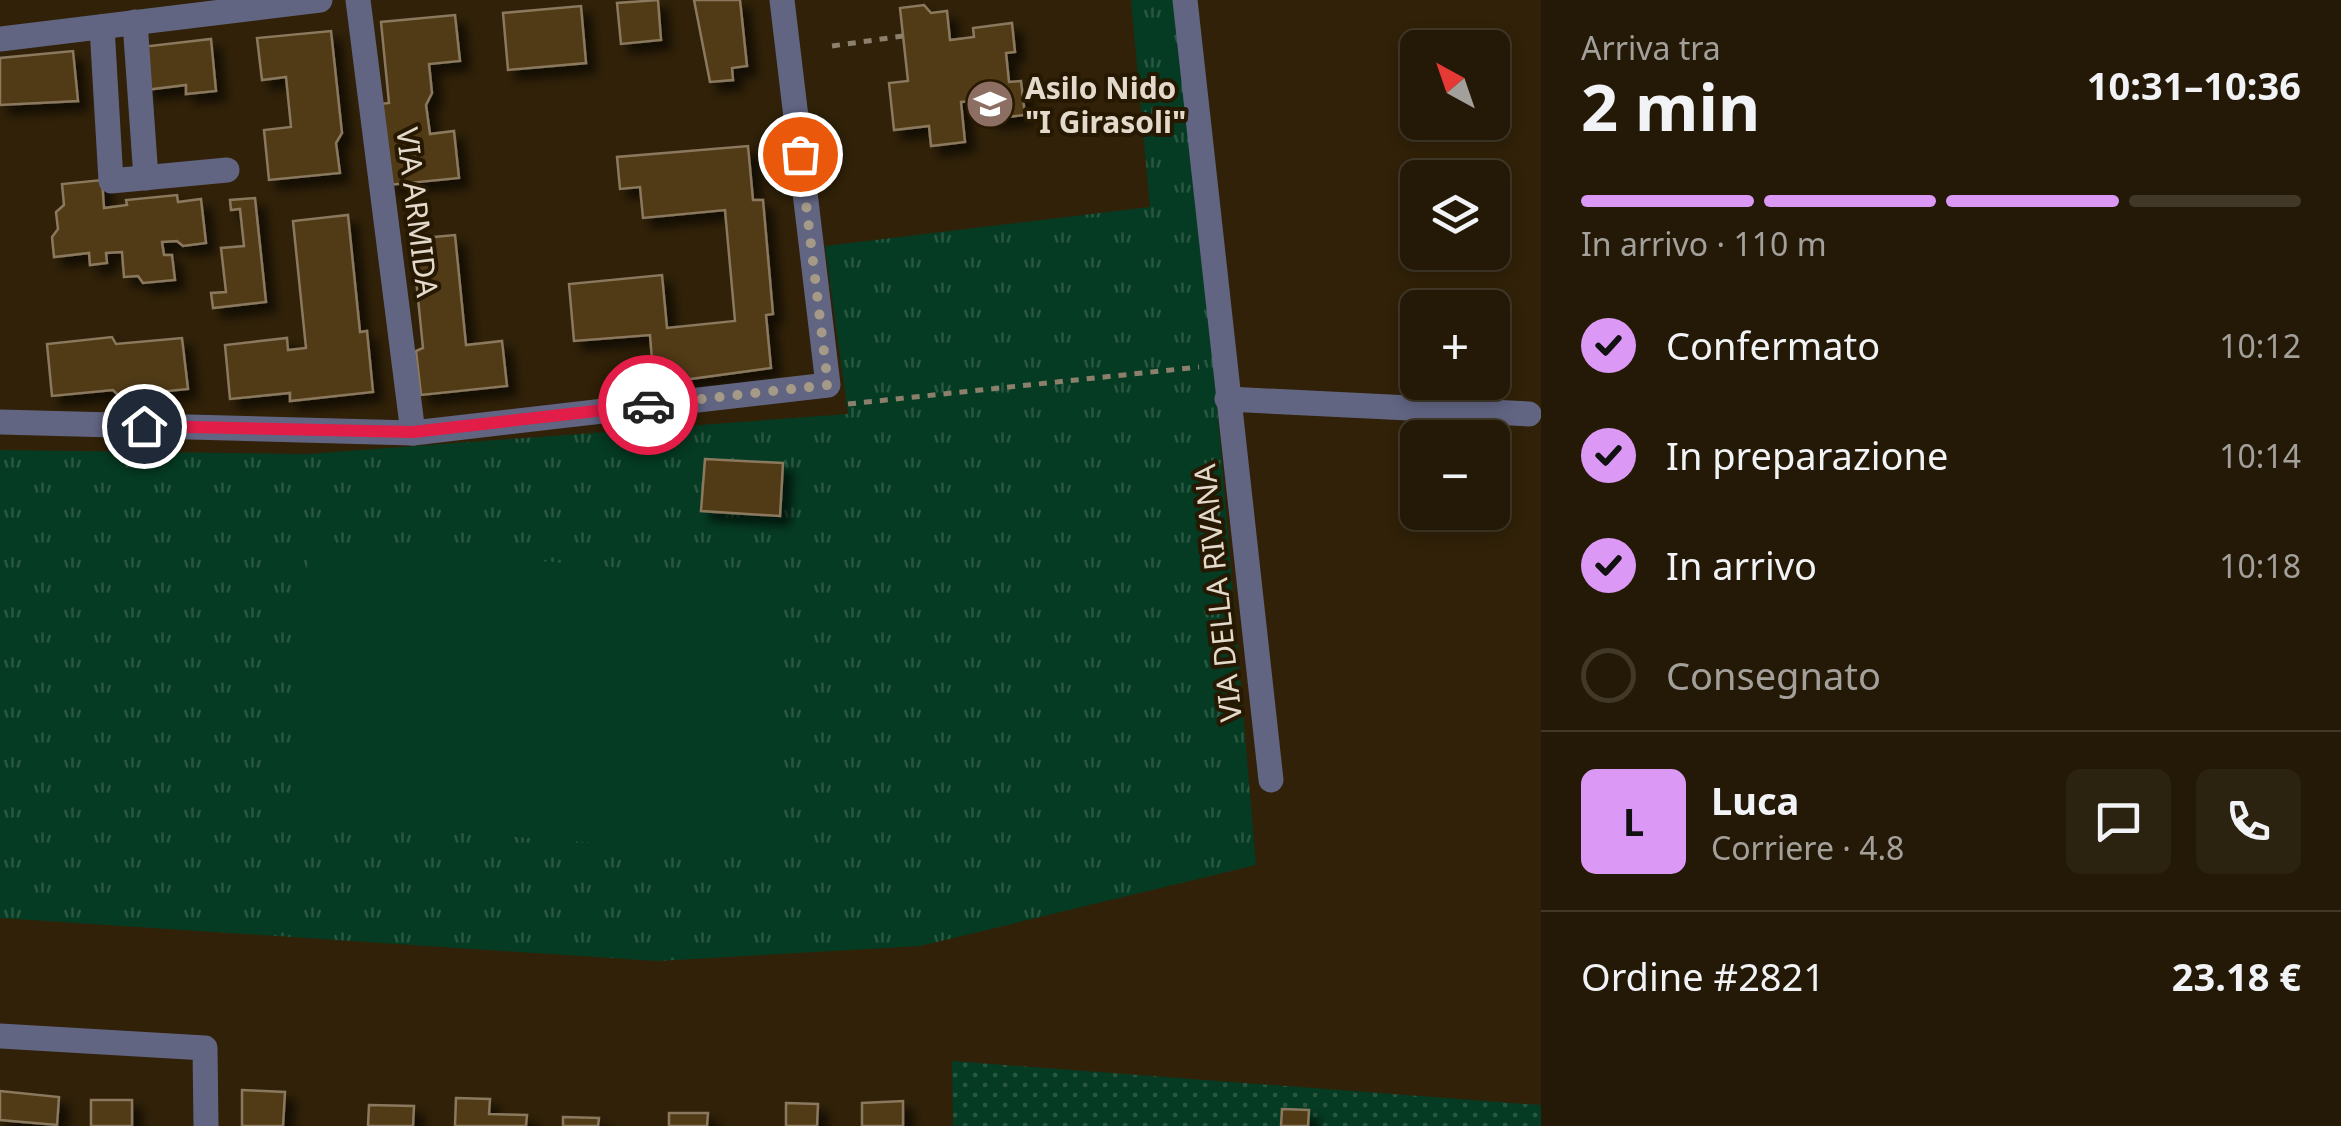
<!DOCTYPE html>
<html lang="it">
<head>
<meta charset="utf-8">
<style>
  body { margin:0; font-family:"Noto Sans",sans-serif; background:#2c2210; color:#f1f3f6; height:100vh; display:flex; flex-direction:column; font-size:38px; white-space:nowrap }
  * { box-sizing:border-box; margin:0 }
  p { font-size:32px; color:#a3a09b }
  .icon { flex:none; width:55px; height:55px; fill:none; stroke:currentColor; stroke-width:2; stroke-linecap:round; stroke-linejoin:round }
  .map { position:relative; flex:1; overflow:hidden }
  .sheet { display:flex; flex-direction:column; background:#241906; width:800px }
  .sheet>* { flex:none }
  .needle { width:65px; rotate:320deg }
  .fabs { position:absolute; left:1400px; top:30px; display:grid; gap:20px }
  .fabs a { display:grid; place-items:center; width:110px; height:110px; border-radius:15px; background:#241906; box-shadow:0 5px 15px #0003,0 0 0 2px #413828; font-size:50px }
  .pin { position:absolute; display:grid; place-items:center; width:85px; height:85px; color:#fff; margin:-42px; border:5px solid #fff; border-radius:50%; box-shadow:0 2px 10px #0007 }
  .courier { position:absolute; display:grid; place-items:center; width:100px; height:100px; margin:-50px; border:8px solid #e11d48; border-radius:50%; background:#fff; color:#222; box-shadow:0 2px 12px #0007 }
  .headline em { font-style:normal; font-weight:700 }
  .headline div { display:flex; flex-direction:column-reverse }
  .headline { display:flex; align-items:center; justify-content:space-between; height:170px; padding:0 40px }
  h1 { font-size:65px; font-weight:700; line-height:75px }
  .bar { display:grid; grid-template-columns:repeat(4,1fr); gap:15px 10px; align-content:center; height:120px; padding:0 40px }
  .bar i { height:12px; border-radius:8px; background:#413828 }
  .bar .current { background:#db99f5 }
  .bar p { grid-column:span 4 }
  .line { display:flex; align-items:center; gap:25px; padding:0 40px; border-top:2px solid #413828 }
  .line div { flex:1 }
  .round { display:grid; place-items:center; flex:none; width:105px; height:105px; border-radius:15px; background:#2c2210 }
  ol { padding:0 40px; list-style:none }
  li { display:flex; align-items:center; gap:30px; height:110px }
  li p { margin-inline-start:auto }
  li .icon { padding:10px; border-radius:50%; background:#db99f5; color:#111; stroke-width:4 }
  li:last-child { color:#a3a09b }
  li i { width:55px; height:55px; border:5px solid #413828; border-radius:50% }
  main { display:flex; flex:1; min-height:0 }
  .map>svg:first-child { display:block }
</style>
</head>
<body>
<main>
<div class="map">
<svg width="1541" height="1126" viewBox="0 0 1541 1126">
  <defs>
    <pattern id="grass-dots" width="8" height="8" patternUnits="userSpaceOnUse" patternTransform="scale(2.5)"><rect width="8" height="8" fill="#053b22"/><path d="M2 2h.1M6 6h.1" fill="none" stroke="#295741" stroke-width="1.8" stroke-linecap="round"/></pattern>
    <pattern id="park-tufts" width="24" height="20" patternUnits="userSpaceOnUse" patternTransform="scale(2.5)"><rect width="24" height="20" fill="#053b22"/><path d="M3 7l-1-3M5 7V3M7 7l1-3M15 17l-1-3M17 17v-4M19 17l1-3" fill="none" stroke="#295741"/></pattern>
    <filter id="shadow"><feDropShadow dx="9" dy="9" stdDeviation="5" flood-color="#0009"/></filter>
  </defs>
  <rect width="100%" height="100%" fill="#302108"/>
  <polygon fill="url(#grass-dots)" points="952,1061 1541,1105 1541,1126 953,1126"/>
  <polygon fill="url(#park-tufts)" points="1131,0 1175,0 1214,369 1256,865 920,946 657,961 0,918 0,450 307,454 848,414 825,246 1150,207"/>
  <polygon fill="#053b22" points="309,541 785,582 771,856 289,820"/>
  <g fill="#513a13" stroke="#8a795e" stroke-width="2.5" filter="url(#shadow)">
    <polygon points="658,0 661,40 621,44 617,3"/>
    <polygon points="694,0 740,0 747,66 732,68 733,80 710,82"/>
    <polygon points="924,5 931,13 947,11 950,40 974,37 973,28 1012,23 1015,52 1006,53 1009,82 1021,81 1025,115 989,119 987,100 961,102 965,142 931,146 929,126 894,130 889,83 908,81 900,8"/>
    <polygon points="581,6 586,63 508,70 503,13"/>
    <polygon points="455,15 460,61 429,64 432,93 426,105 430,134 454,131 459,178 389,185 380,104 389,103 381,22"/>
    <polygon points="331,31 342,133 336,143 340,173 269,180 264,130 291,127 286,77 262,80 257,38"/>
    <polygon points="211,39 216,91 186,94 186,85 145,90 141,47"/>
    <polygon points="73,51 78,101 0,105 0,58"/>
    <polygon points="748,146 753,200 763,200 773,314 766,315 771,368 654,384 650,335 574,341 569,284 662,275 667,328 735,321 725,210 643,218 640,187 620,189 617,157"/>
    <polygon points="102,180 104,208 127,205 126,200 177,195 178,202 201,199 206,243 183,246 177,241 162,242 164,255 172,255 175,280 143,283 138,276 124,277 122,252 106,253 107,263 90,265 89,253 54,257 52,237 58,229 56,212 64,205 62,184"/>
    <polygon points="255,198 266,302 213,308 211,293 226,292 221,248 244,246 240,209 231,210 230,200"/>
    <polygon points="348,215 360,332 367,331 373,392 290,401 290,393 230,399 225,345 287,338 288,350 306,348 293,221"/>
    <polygon points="455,235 466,345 502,341 507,386 421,395 416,351 423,348 412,239"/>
    <polygon points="112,337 116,344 182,338 188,389 119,396 113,390 52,396 47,344"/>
    <polygon points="705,459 783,463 780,516 701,511"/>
    <polygon points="242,1090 285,1092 283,1126 242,1126"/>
    <polygon points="0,1091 59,1097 57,1125 0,1120"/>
    <polygon points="456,1098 490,1099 489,1114 527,1115 526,1126 455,1126"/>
    <rect x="91" y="1100" width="41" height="26"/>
    <polygon points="903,1101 903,1126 862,1126 862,1103"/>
    <polygon points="786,1103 818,1104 817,1126 786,1126"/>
    <polygon points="369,1105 414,1106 413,1126 368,1126"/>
    <polygon points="1282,1109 1309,1110 1308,1126 1281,1126"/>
    <polygon points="669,1113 708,1113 707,1126 669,1126"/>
    <polygon points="563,1117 599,1118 598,1126 563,1126"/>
  </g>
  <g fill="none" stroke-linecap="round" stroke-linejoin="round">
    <g stroke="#8c806c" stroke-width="5" stroke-dasharray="8 8" stroke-linecap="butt">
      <polyline points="832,46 903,36"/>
      <polyline points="848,404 1199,367"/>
    </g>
    <g stroke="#626582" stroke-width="25">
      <polyline points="358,0 413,433"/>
      <polyline points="1185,0 1271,780"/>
      <polyline points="135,22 146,178"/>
      <polyline points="102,27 111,181 227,170"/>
      <polyline points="0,39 320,0"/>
      <polyline points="1227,399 1529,414"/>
      <polyline points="0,422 413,433 828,385 782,0"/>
      <polyline points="0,1036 205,1048 206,1126"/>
    </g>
  </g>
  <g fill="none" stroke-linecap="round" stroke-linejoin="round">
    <polyline stroke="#a59987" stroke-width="10" stroke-dasharray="0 18" points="648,405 828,385 800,154"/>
    <polyline stroke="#e11d48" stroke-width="12" points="144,426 413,432 648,405"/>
  </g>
  <defs>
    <g id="school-disc" transform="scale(2.5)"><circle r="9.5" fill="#8d6e63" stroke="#261801"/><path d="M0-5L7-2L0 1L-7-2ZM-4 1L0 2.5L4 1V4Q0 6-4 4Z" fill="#fff"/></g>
  </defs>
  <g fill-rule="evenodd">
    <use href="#school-disc" x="990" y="104"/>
  </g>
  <g text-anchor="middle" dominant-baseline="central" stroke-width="8" stroke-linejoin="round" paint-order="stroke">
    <g font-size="30" font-weight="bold" fill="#e4dacc" stroke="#261801" text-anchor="start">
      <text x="1025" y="87">Asilo Nido<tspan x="1025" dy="34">"I Girasoli"</tspan></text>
    </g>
    <g font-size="30" fill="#e4dacc" stroke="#261801">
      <text transform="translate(418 212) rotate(83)">VIA ARMIDA</text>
      <text transform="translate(1217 593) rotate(-96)">VIA DELLA RIVANA</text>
    </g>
  </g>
</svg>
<div class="fabs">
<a><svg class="needle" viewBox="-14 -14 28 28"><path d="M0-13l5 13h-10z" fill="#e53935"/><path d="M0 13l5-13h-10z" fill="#a3a09b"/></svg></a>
<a><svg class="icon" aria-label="layers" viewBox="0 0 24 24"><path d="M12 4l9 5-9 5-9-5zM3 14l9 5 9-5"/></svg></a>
<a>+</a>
<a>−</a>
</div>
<div class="pin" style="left:800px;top:154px;background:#ea580c"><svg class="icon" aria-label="bag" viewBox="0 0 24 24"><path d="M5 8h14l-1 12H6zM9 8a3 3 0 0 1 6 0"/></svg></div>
<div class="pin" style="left:144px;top:426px;background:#1f2937"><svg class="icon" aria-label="home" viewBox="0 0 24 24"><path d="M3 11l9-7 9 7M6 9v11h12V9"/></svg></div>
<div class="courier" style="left:648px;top:405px"><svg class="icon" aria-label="car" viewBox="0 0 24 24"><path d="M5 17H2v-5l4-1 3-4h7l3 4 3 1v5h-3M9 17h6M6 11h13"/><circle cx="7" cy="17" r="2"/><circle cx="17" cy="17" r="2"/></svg></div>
</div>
<section class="sheet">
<div class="headline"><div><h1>2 min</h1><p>Arriva tra</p></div><em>10:31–10:36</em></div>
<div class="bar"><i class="current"></i><i class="current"></i><i class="current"></i><i></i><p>In arrivo · 110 m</p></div>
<ol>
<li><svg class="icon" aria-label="check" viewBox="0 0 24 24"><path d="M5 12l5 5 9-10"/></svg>Confermato<p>10:12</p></li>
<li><svg class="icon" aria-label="check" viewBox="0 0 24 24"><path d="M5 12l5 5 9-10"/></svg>In preparazione<p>10:14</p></li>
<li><svg class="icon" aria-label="check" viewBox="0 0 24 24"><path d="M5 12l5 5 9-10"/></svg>In arrivo<p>10:18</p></li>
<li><i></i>Consegnato</li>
</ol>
<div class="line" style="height:180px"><b class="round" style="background:#db99f5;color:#111">L</b><div><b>Luca</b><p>Corriere · 4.8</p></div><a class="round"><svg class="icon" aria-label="chat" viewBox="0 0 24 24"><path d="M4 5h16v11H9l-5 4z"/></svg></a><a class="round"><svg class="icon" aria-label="phone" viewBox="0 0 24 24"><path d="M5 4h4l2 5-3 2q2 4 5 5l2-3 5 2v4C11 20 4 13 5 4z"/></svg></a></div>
<div class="line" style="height:130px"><div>Ordine #2821</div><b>23.18 €</b></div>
</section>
</main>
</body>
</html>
